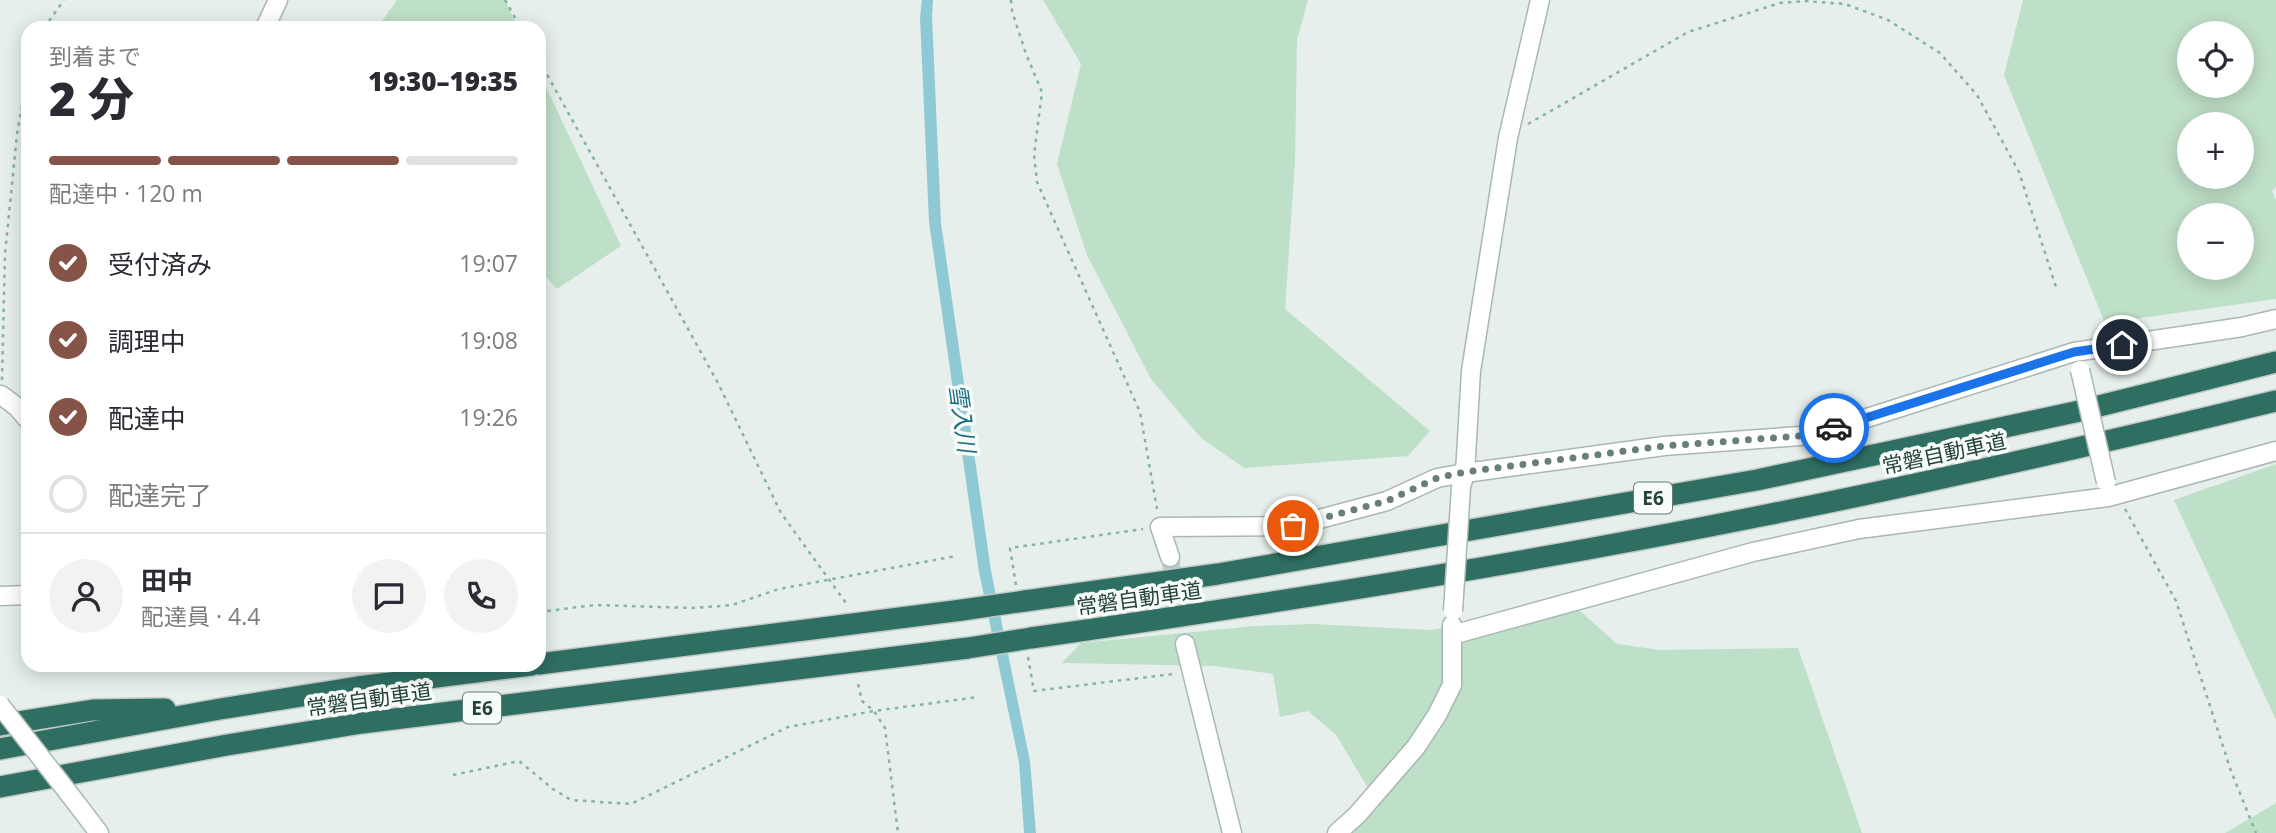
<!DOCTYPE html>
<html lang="ja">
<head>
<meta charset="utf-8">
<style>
  body { margin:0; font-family:"Open Sans","Noto Sans JP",sans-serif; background:#f2f2f3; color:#2b2b33; height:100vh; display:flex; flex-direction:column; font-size:26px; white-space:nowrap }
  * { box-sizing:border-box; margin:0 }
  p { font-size:23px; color:#7c7c81 }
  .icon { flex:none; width:38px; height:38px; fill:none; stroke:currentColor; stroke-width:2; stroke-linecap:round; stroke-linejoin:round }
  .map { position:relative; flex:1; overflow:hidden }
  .drawer { position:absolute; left:21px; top:21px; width:525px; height:651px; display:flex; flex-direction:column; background:#fff; border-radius:21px; box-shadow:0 4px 18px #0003 }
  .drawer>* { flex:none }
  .controls { position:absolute; left:2177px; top:21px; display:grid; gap:14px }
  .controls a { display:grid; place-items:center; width:77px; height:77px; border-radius:50%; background:#fff; box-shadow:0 4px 18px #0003; font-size:35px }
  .pin { position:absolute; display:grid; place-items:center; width:60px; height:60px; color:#fff; margin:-30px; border:4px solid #fff; border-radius:50%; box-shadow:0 2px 7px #0007 }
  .courier { position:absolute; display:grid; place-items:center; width:70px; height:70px; margin:-35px; border:5px solid #1a73e8; border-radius:50%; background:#fff; color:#222; box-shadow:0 2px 9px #0007 }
  .overview em { font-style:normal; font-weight:800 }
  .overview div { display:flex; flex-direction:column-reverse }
  .overview { display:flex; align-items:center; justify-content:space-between; height:119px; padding:0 28px }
  h1 { font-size:46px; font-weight:800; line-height:52px }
  .bar { display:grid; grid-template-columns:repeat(4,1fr); gap:10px 7px; align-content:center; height:84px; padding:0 28px }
  .bar i { height:9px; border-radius:5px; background:#e1e1e2 }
  .bar .active { background:#855347 }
  .bar p { grid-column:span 4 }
  .line { display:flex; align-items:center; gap:18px; padding:0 28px; border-top:2px solid #e1e1e2 }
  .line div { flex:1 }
  .round { display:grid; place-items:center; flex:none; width:74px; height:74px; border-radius:37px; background:#f2f2f3 }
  ol { padding:0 28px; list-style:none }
  li { display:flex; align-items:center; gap:21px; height:77px }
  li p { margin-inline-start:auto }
  li .icon { padding:7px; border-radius:50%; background:#855347; color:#fff; stroke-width:4 }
  li:last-child { color:#7c7c81 }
  li i { width:38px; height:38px; border:4px solid #e1e1e2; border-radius:50% }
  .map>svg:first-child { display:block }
</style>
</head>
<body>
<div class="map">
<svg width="2276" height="833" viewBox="0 0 2276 833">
  <rect width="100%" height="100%" fill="#e6efeb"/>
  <g fill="#bfe0c8" fill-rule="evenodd">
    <polygon points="397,0 505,0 518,28 377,28"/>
    <polygon points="1043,0 1308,0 1297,40 1295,162 1285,309 1430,431 1408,456 1244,468 1201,438 1151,379 1087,255 1057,164 1081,64"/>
    <path d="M2023 0H2276V187L2272 191 2276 200V299L2105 323 2004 75ZM2189 33H2242V86H2189ZM2189 124H2242V177H2189ZM2242 215V268H2189V215Z"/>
    <polygon points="539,72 621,246 557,289 539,269"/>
    <polygon points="2276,464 2276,720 2174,500"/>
    <polygon points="1579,610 1617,644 1660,650 1798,648 1862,833 1351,833 1379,806 1336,735 1308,711 1280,717 1273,674 1215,666 1062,663 1081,643 1254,626 1313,624 1429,630"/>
    <polygon points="2276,803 2276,833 2225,833"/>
  </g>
  <polygon fill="#8ec9d4" points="922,0 933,0 932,16 941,223 991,571 1030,761 1036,833 1024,833 1019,762 979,572 929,222 920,17"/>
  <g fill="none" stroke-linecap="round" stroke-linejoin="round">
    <polyline stroke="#bfccc8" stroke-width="18" stroke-dasharray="18 9" stroke-linecap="butt" points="1170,557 1185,644"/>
    <g stroke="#a8b8b2" stroke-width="21">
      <g id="street">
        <polyline points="265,28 278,0"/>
        <polyline points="1,395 17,407 28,420"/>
        <polyline points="1462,484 1465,473 1471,371 1508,138 1540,0"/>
        <polyline points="1170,557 1160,527 1293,526 1387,501 1437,478 1465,473 1664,446 1800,436 1848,424 2074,352 2242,327 2276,319"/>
        <polyline points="0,596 28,595"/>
        <polyline points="1452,635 1753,552 1859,529 2108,497 2276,451"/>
        <polyline points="1185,644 1232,833"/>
        <polyline points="77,804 99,833"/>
        <polyline points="1337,833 1357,815 1416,747 1437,715 1452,685 1452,625"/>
      </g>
    </g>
    <g stroke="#c2cac8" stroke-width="24">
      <g id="highway">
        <polyline points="1025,601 1218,574 1757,480 2075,412 2276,362"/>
        <path d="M1031 638C1277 603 1523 564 1766 515 1937 481 2107 442 2276 401"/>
        <polyline points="539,664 962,610"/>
        <polyline points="0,725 93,710 165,709"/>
        <polyline points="0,749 220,709 358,687 532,665"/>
        <polyline points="0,787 227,745 362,723 968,648"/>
      </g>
    </g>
    <g stroke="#86b3a5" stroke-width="2.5" stroke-dasharray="3.5 5" stroke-linecap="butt">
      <polyline points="505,0 521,28"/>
      <polyline points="1011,0 1012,11 1026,54 1042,92 1034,155 1037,182 1140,412 1157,509"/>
      <polyline points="44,28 64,0"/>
      <polyline points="539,60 718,383 781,513 846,603"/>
      <polyline points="1528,124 1688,32 1780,3 1805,1 1845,4 1888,20 1940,53 1977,95 2019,172 2056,287"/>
      <polyline points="2,380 5,254 17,134 28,72"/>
      <polyline points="2125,509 2176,601 2231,771 2256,833"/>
      <polyline points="1016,585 1010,548 1143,529"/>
      <polyline points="539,612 595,605 693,608 732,605 779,589 956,556"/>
      <polyline points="1028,657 1034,691 1173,674"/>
      <polyline points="858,684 862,701 874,711 885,728 898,833"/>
      <polyline points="453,775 519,761 553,789 571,800 631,804 788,727 874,711 978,697"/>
    </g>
    <use href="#street" stroke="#fff" stroke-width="18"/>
    <use href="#highway" stroke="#2f6f62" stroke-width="21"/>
    <g stroke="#a8b8b2" stroke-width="21" stroke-linecap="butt">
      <g id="street-bridge">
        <polyline points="2080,370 2106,482"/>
        <polyline points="1453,611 1461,487"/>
        <polyline points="0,705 77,804"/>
      </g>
    </g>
    <g stroke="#c2cac8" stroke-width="24" stroke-linecap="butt">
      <g id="highway-bridge">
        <polyline points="962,610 1025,601"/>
        <polyline points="968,648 1031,638"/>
      </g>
    </g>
    <use href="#street-bridge" stroke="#fff" stroke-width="18"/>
    <use href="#highway-bridge" stroke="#2f6f62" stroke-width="21"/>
  </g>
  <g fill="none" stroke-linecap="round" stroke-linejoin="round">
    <polyline stroke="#687f78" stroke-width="7" stroke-dasharray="0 12.6" points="1293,526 1387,501 1437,478 1465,472 1664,446 1800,436 1834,428"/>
    <polyline stroke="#1a73e8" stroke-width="9" points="1834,428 2074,352 2122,345"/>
  </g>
  <g text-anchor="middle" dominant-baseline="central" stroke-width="7" stroke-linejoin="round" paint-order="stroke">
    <g fill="#f7fbf9" stroke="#637a73" stroke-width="2">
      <rect x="1634" y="482.5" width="38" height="31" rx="5"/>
      <rect x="463" y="692.5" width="38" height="31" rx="5"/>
    </g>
    <g font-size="19" font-weight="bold" fill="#24423a">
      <text x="1653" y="498">E6</text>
      <text x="482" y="708">E6</text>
    </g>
    <g font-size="21" fill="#24423a" stroke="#f7fbf9">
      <text transform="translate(1944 453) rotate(-12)">常磐自動車道</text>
      <text transform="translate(1139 598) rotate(-8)">常磐自動車道</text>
      <text transform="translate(369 699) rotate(-8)">常磐自動車道</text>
    </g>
    <g font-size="23" font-style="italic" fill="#1c6f80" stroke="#f7fbf9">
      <text transform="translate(963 418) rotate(82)">雪入川</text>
    </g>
  </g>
</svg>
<div class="controls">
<a><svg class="icon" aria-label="locate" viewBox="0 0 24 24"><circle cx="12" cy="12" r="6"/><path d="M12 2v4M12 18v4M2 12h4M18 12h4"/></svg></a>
<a>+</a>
<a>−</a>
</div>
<div class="pin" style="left:1293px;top:526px;background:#ea580c"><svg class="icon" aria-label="bag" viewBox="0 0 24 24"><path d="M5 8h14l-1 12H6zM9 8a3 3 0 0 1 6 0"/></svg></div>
<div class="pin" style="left:2122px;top:345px;background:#1f2937"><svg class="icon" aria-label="home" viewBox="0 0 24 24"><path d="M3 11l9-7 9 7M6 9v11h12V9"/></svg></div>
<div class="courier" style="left:1834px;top:428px"><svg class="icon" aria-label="car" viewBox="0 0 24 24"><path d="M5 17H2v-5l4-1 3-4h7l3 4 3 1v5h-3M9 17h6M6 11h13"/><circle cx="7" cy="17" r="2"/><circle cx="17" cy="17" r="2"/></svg></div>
<section class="drawer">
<div class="overview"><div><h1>2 分</h1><p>到着まで</p></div><em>19:30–19:35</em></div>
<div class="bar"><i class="active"></i><i class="active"></i><i class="active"></i><i></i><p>配達中 · 120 m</p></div>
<ol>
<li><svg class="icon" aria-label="check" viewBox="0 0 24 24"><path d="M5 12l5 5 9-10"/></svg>受付済み<p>19:07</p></li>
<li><svg class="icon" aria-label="check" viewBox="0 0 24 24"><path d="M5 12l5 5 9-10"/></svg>調理中<p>19:08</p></li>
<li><svg class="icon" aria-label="check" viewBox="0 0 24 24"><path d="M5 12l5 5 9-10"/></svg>配達中<p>19:26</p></li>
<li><i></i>配達完了</li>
</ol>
<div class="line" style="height:126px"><a class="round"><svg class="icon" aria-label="person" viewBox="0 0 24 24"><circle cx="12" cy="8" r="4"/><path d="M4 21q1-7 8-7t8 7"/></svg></a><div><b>田中</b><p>配達員 · 4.4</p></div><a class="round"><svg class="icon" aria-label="chat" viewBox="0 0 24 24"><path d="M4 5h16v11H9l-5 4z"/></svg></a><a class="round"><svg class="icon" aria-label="phone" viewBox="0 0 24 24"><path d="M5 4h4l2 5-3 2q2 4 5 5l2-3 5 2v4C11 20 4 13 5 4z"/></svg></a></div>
</section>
</div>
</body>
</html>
